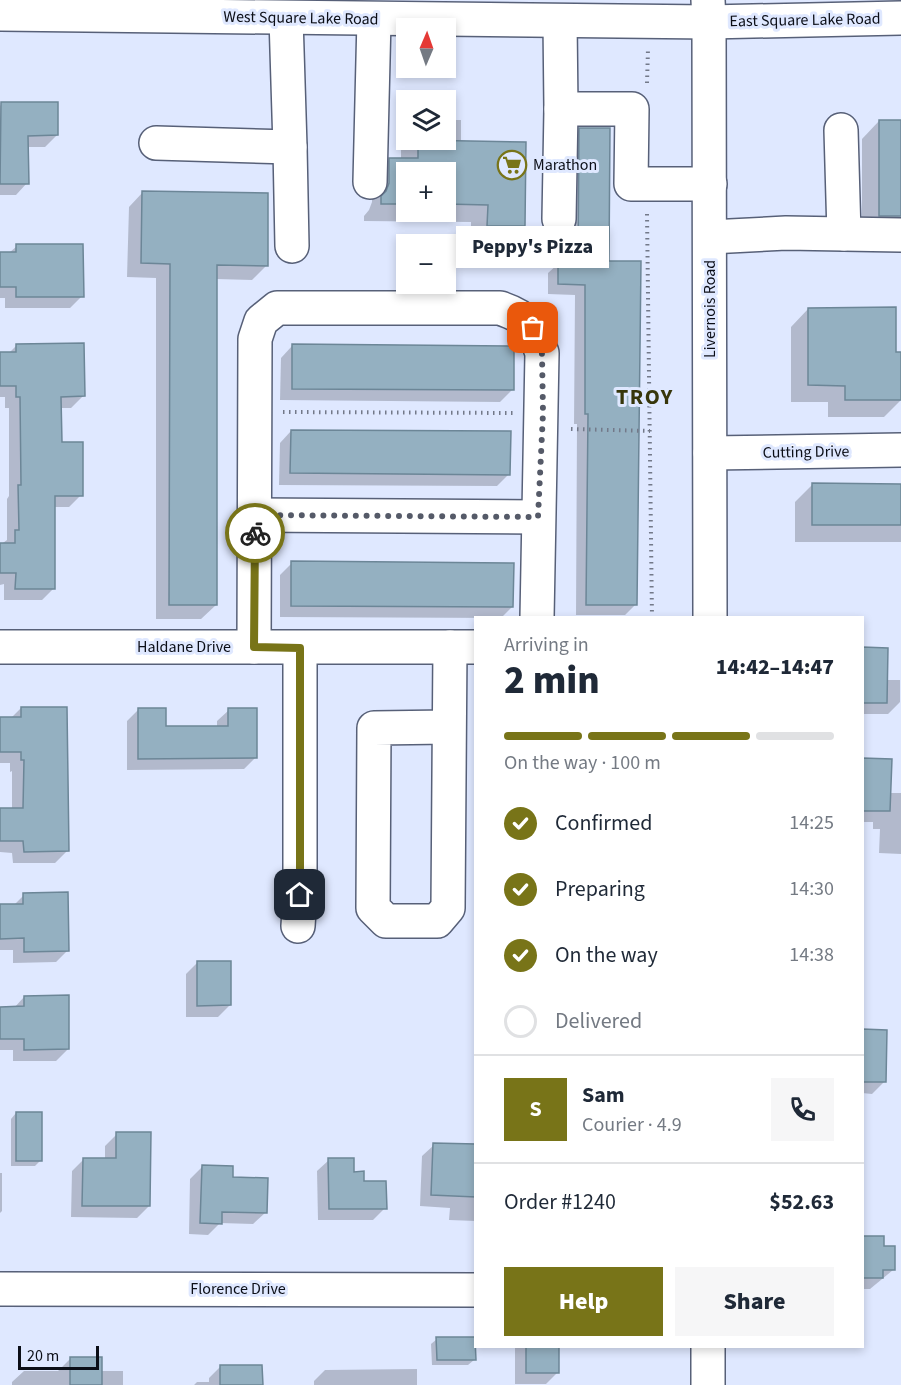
<!DOCTYPE html>
<html lang="en">
<head>
<meta charset="utf-8">
<style>
  body { margin:0; font-family:"Source Sans 3",sans-serif; background:#f6f6f7; color:#1f2937; height:100vh; display:flex; flex-direction:column; font-size:22px; white-space:nowrap }
  * { box-sizing:border-box; margin:0 }
  p { font-size:20px; color:#747a83 }
  .icon { flex:none; width:33px; height:33px; fill:none; stroke:currentColor; stroke-width:2; stroke-linecap:round; stroke-linejoin:round }
  .map { position:relative; flex:1; overflow:hidden }
  .side { position:absolute; left:474px; top:616px; width:390px; height:732px; display:flex; flex-direction:column; background:#fff; border-radius:0px; box-shadow:0 3px 9px #0003 }
  .side>* { flex:none }
  .needle { width:39px; rotate:2deg }
  .tools { position:absolute; left:396px; top:18px; display:grid; gap:12px }
  .tools a { display:grid; place-items:center; width:60px; height:60px; border-radius:0px; background:#fff; box-shadow:0 3px 9px #0003; font-size:30px }
  .scale { position:absolute; left:18px; bottom:15px; width:81px; box-sizing:border-box; padding-left:6px; border:3px solid #0b0e17; border-top:0; font-size:16px; line-height:21px; white-space:nowrap; color:#0b0e17; -webkit-text-stroke:4px #dfe8ff; paint-order:stroke }
  .pin { position:absolute; display:grid; place-items:center; width:51px; height:51px; color:#fff; margin:-26px; border-radius:12px; box-shadow:0 3px 9px #0006 }
  .courier { position:absolute; display:grid; place-items:center; width:60px; height:60px; margin:-30px; border:4px solid #787418; border-radius:50%; background:#fff; color:#222; box-shadow:0 2px 8px #0007 }
  .bubble { position:absolute; height:42px; border-radius:0px; background:#fff; box-shadow:0 3px 9px #0003; font-size:20px; font-weight:800; line-height:42px; text-align:center }
  .summary em { font-style:normal; font-weight:800 }
  .summary div { display:flex; flex-direction:column-reverse }
  .summary { display:flex; align-items:center; justify-content:space-between; height:102px; padding:0 30px }
  h1 { font-size:39px; font-weight:800; line-height:45px }
  .bar { display:grid; grid-template-columns:repeat(4,1fr); gap:9px 6px; align-content:center; height:72px; padding:0 30px }
  .bar i { height:8px; border-radius:4px; background:#e0e1e3 }
  .bar .active { background:#787418 }
  .bar p { grid-column:span 4 }
  .line { display:flex; align-items:center; gap:15px; padding:0 30px; border-top:2px solid #e0e1e3 }
  .line div { flex:1 }
  .round { display:grid; place-items:center; flex:none; width:63px; height:63px; border-radius:0px; background:#f6f6f7 }
  ol { padding:0 30px; list-style:none }
  li { display:flex; align-items:center; gap:18px; height:66px }
  li p { margin-inline-start:auto }
  li .icon { padding:6px; border-radius:50%; background:#787418; color:#fff; stroke-width:4 }
  li:last-child { color:#747a83 }
  li i { width:33px; height:33px; border:3px solid #e0e1e3; border-radius:50% }
  .primary-button { display:flex; gap:12px; margin-top:auto; padding:12px 30px }
  .primary-button a { flex:1; height:69px; border-radius:0px; background:#787418; color:#fff; font-size:24px; font-weight:800; line-height:69px; text-align:center }
  .primary-button a+a { background:#f6f6f7; color:#1f2937 }
  .map>svg:first-child { display:block }
</style>
</head>
<body>
<div class="map">
<svg width="901" height="1385" viewBox="0 0 901 1385">
  <rect width="100%" height="100%" fill="#dfe8ff"/>
  <g fill="#0003" fill-rule="evenodd">
    <polygon points="2,104 57,135 45,147 27,147 27,183 16,195 0,195 0,106"/>
    <path d="M446 120H461V143L524 225 506 243 471 242V222L364 221V216L369 210 372 202V177L390 159H401V137L406 132V140H446ZM406 172H446V212H406Z"/>
    <polygon points="879,121 901,122 901,233 862,233 862,139"/>
    <polygon points="580,129 608,263 635,605 625,615 576,615 577,424 574,424 575,295 548,294 548,273 559,263 568,263 569,140"/>
    <polygon points="143,192 266,266 252,280 216,279 216,605 201,619 156,619 156,278 127,277 129,207"/>
    <polygon points="17,246 82,296 70,308 5,308 5,298 0,298 0,253 9,253"/>
    <polygon points="808,309 895,354 901,354 901,400 884,417 828,417 828,402 791,402 791,327"/>
    <polygon points="17,345 83,396 71,408 59,408 60,443 81,495 69,507 54,507 54,588 42,600 4,600 4,584 0,585 0,545 7,540 7,499 9,496 9,408 5,408 5,397 0,397 0,353 9,353"/>
    <polygon points="292,346 512,390 500,402 280,400 281,358"/>
    <polygon points="291,431 509,474 497,486 279,485 280,443"/>
    <polygon points="813,484 901,485 901,542 795,542 795,502"/>
    <polygon points="292,563 512,607 501,618 280,617 280,575"/>
    <polygon points="862,649 886,680 900,680 900,702 888,714 862,714"/>
    <polygon points="21,708 67,851 55,863 13,863 12,853 0,852 0,810 12,809 12,771 10,772 10,763 0,763 0,718 11,718"/>
    <polygon points="139,709 165,728 217,727 217,721 229,710 255,758 244,769 127,770 127,721"/>
    <polygon points="862,760 889,793 901,793 901,854 879,853 880,829 873,829 873,822 862,822"/>
    <polygon points="24,895 68,950 56,962 13,963 13,950 0,950 0,906 13,906"/>
    <polygon points="198,962 230,1005 218,1017 186,1017 186,974"/>
    <polygon points="24,997 68,1049 56,1061 13,1061 13,1050 0,1050 0,1008 14,1008"/>
    <polygon points="862,1031 884,1082 872,1094 862,1093"/>
    <polygon points="16,1113 41,1160 35,1166 11,1166 11,1119"/>
    <polygon points="117,1134 149,1206 137,1218 71,1217 72,1171 83,1160 105,1160 105,1146"/>
    <polygon points="434,1145 476,1146 476,1221 449,1220 450,1208 420,1206 422,1156"/>
    <polygon points="329,1160 353,1173 385,1208 373,1220 318,1220 317,1171"/>
    <polygon points="202,1167 232,1178 265,1213 253,1224 220,1223 208,1235 189,1234 190,1179"/>
    <polygon points="0,1173 2,1173 2,1211 0,1213"/>
    <polygon points="862,1237 893,1270 870,1289 862,1289"/>
    <polygon points="437,1339 474,1360 468,1365 432,1365 431,1344"/>
    <polygon points="515,1347 557,1347 557,1373 546,1384 515,1384"/>
    <polygon points="70,1359 100,1371 123,1371 123,1385 12,1385 12,1382 24,1371 58,1371"/>
    <polygon points="221,1366 261,1385 194,1385 197,1382 209,1382 209,1378"/>
    <polygon points="417,1369 417,1385 314,1385 314,1381 325,1370"/>
  </g>
  <g fill="#94b0c1" stroke="#6c8697" stroke-width="1.5">
    <polygon points="1,102 58,102 58,135 28,136 29,184 0,184"/>
    <rect x="879" y="120" width="22" height="96"/>
    <polygon points="579,128 610,128 609,261 641,261 637,605 586,605 588,414 585,414 585,285 558,284 558,261 578,261"/>
    <polygon points="418,140 526,142 525,226 487,226 488,205 446,204 446,172 406,172 406,204 381,204 381,196 386,191 389,183 389,158 418,158"/>
    <polygon points="142,191 268,193 268,266 217,265 217,605 169,605 170,264 141,263"/>
    <polygon points="16,244 83,244 84,297 16,297 16,287 0,287 0,252 16,252"/>
    <polygon points="896,307 896,352 901,352 901,400 845,400 845,386 808,385 808,308"/>
    <polygon points="84,343 85,396 61,397 62,442 83,442 83,496 55,496 55,589 15,589 16,573 0,573 0,543 15,543 15,530 19,530 18,485 21,485 20,397 16,397 16,386 0,386 0,352 16,352 16,344"/>
    <polygon points="292,344 514,346 514,390 292,389"/>
    <polygon points="291,430 511,431 510,475 290,473"/>
    <polygon points="812,483 901,484 901,525 812,525"/>
    <polygon points="291,561 514,563 513,607 291,606"/>
    <polygon points="862,647 888,648 887,703 862,703"/>
    <polygon points="21,707 67,707 69,851 24,852 23,841 0,841 0,808 23,808 24,760 21,760 21,752 0,752 0,717 21,717"/>
    <polygon points="138,708 166,708 166,726 228,726 228,708 257,708 257,758 138,759"/>
    <polygon points="862,758 892,759 890,811 862,811"/>
    <polygon points="68,892 69,951 24,952 24,938 0,939 0,904 23,904 23,893"/>
    <polygon points="197,961 231,961 231,1005 197,1006"/>
    <polygon points="69,995 69,1049 24,1050 24,1039 0,1039 0,1007 24,1006 24,996"/>
    <polygon points="862,1029 887,1030 886,1082 862,1082"/>
    <rect x="16" y="1112" width="26" height="49"/>
    <polygon points="116,1132 151,1132 150,1206 82,1206 83,1158 116,1158"/>
    <polygon points="433,1143 476,1144 476,1197 431,1195"/>
    <polygon points="328,1158 354,1158 354,1172 364,1171 364,1181 386,1181 387,1209 329,1209"/>
    <polygon points="202,1165 233,1166 233,1177 268,1178 267,1213 222,1212 222,1224 200,1223"/>
    <polygon points="862,1236 884,1236 884,1246 895,1246 895,1270 883,1270 883,1278 862,1278"/>
    <polygon points="436,1337 475,1337 476,1360 437,1360"/>
    <rect x="526" y="1347" width="33" height="26"/>
    <rect x="70" y="1357" width="32" height="28"/>
    <polygon points="220,1365 262,1365 263,1385 220,1385"/>
  </g>
  <g fill="none" stroke-linecap="round" stroke-linejoin="round">
    <g stroke="#576078" stroke-width="36">
      <g id="minor">
        <polyline points="708,0 709,22"/>
        <polyline points="560,21 561,109 632,109 631,184 710,184"/>
        <polyline points="841,130 844,234"/>
        <polyline points="156,143 290,147 286,18"/>
        <polyline points="290,147 292,246"/>
        <polyline points="370,182 374,19"/>
        <polyline points="559,219 561,109"/>
        <polyline points="710,237 786,233 901,235"/>
        <polyline points="710,453 901,450"/>
        <polyline points="255,515 538,517"/>
        <polyline points="0,647 476,647"/>
        <path d="M254 647 255 339 261 321 277 308H500C528 317 533 327 542 353L537 618"/>
        <polyline points="448,727 374,728 373,908 386,921 437,921 448,908 450,647"/>
        <polyline points="298,926 300,895 300,648"/>
        <polyline points="0,1289 476,1290"/>
      </g>
    </g>
    <g stroke="#576078" stroke-width="36">
      <g id="major">
        <polyline points="0,14 709,22 901,18"/>
        <polyline points="709,22 710,618"/>
        <polyline points="708,1385 708,1347"/>
      </g>
    </g>
    <g stroke="#737989" stroke-width="4" stroke-dasharray="1.5 4.5" stroke-linecap="butt">
      <polyline points="647,83 648,49"/>
      <polyline points="647,214 652,618"/>
      <polyline points="283,412 513,413"/>
      <polyline points="571,429 650,431"/>
    </g>
    <use href="#minor" stroke="#fff" stroke-width="33"/>
    <use href="#major" stroke="#fff" stroke-width="33"/>
  </g>
  <g fill="none" stroke-linecap="round" stroke-linejoin="round">
    <polyline stroke="#555a68" stroke-width="6" stroke-dasharray="0 10.8" points="255,533 255,515 538,517 543,413 542,354 533,328"/>
    <polyline stroke="#787418" stroke-width="8" points="255,533 254,647 300,648 300,895"/>
  </g>
  <defs>
    <g id="supermarket-ring" transform="scale(1.5)"><circle r="9.5" fill="#dfe8ff" stroke="#787418" stroke-width="1.5"/><path d="M-6-5.5h2.5l.6 2H6L4.5 2H-2.5L-4.4-4H-6ZM-1.5 3.2a1.3 1.3 0 1 0 .1 0ZM3 3.2a1.3 1.3 0 1 0 .1 0Z" fill="#787418"/></g>
  </defs>
  <g fill-rule="evenodd">
    <use href="#supermarket-ring" x="512" y="165"/>
  </g>
  <g text-anchor="middle" dominant-baseline="central" stroke-width="6" stroke-linejoin="round" paint-order="stroke">
    <g font-size="16" fill="#0b0e17" stroke="#dfe8ff">
      <text transform="translate(301 18) rotate(1)">West Square Lake Road</text>
      <text transform="translate(805 20) rotate(-1)">East Square Lake Road</text>
      <text transform="translate(710 309) rotate(-90)">Livernois Road</text>
      <text transform="translate(806 452) rotate(-1)">Cutting Drive</text>
      <text x="184" y="647">Haldane Drive</text>
      <text x="238" y="1289">Florence Drive</text>
    </g>
    <g font-size="16" fill="#0b0e17" stroke="#dfe8ff" text-anchor="start">
      <text x="533" y="165">Marathon</text>
    </g>
    <g font-size="22" font-weight="bold" letter-spacing="1.5" fill="#37360b" stroke="#dfe8ff">
      <text x="645" y="397">TROY</text>
    </g>
  </g>
</svg>
<div class="tools">
<a><svg class="needle" viewBox="-14 -14 28 28"><path d="M0-13l5 13h-10z" fill="#e53935"/><path d="M0 13l5-13h-10z" fill="#747a83"/></svg></a>
<a><svg class="icon" aria-label="layers" viewBox="0 0 24 24"><path d="M12 4l9 5-9 5-9-5zM3 14l9 5 9-5"/></svg></a>
<a>+</a>
<a>−</a>
</div>
<div class="scale">20 m</div>
<div class="pin" style="left:533px;top:328px;background:#ea580c"><svg class="icon" aria-label="bag" viewBox="0 0 24 24"><path d="M5 8h14l-1 12H6zM9 8a3 3 0 0 1 6 0"/></svg></div>
<div class="pin" style="left:300px;top:895px;background:#1f2937"><svg class="icon" aria-label="home" viewBox="0 0 24 24"><path d="M3 11l9-7 9 7M6 9v11h12V9"/></svg></div>
<div class="courier" style="left:255px;top:533px"><svg class="icon" aria-label="bike" viewBox="0 0 24 24"><circle cx="6" cy="16" r="4"/><circle cx="18" cy="16" r="4"/><path d="M6 16l4-8h5l3 8M10 8l3 8H6M13 5h3"/></svg></div>
<div class="bubble" style="left:456px;top:226px;width:153px">Peppy's Pizza</div>
<section class="side">
<div class="summary"><div><h1>2 min</h1><p>Arriving in</p></div><em>14:42–14:47</em></div>
<div class="bar"><i class="active"></i><i class="active"></i><i class="active"></i><i></i><p>On the way · 100 m</p></div>
<ol>
<li><svg class="icon" aria-label="check" viewBox="0 0 24 24"><path d="M5 12l5 5 9-10"/></svg>Confirmed<p>14:25</p></li>
<li><svg class="icon" aria-label="check" viewBox="0 0 24 24"><path d="M5 12l5 5 9-10"/></svg>Preparing<p>14:30</p></li>
<li><svg class="icon" aria-label="check" viewBox="0 0 24 24"><path d="M5 12l5 5 9-10"/></svg>On the way<p>14:38</p></li>
<li><i></i>Delivered</li>
</ol>
<div class="line" style="height:108px"><b class="round" style="background:#787418;color:#fff">S</b><div><b>Sam</b><p>Courier · 4.9</p></div><a class="round"><svg class="icon" aria-label="phone" viewBox="0 0 24 24"><path d="M5 4h4l2 5-3 2q2 4 5 5l2-3 5 2v4C11 20 4 13 5 4z"/></svg></a></div>
<div class="line" style="height:78px"><div>Order #1240</div><b>$52.63</b></div>
<div class="primary-button"><a>Help</a><a>Share</a></div>
</section>
</div>
</body>
</html>
